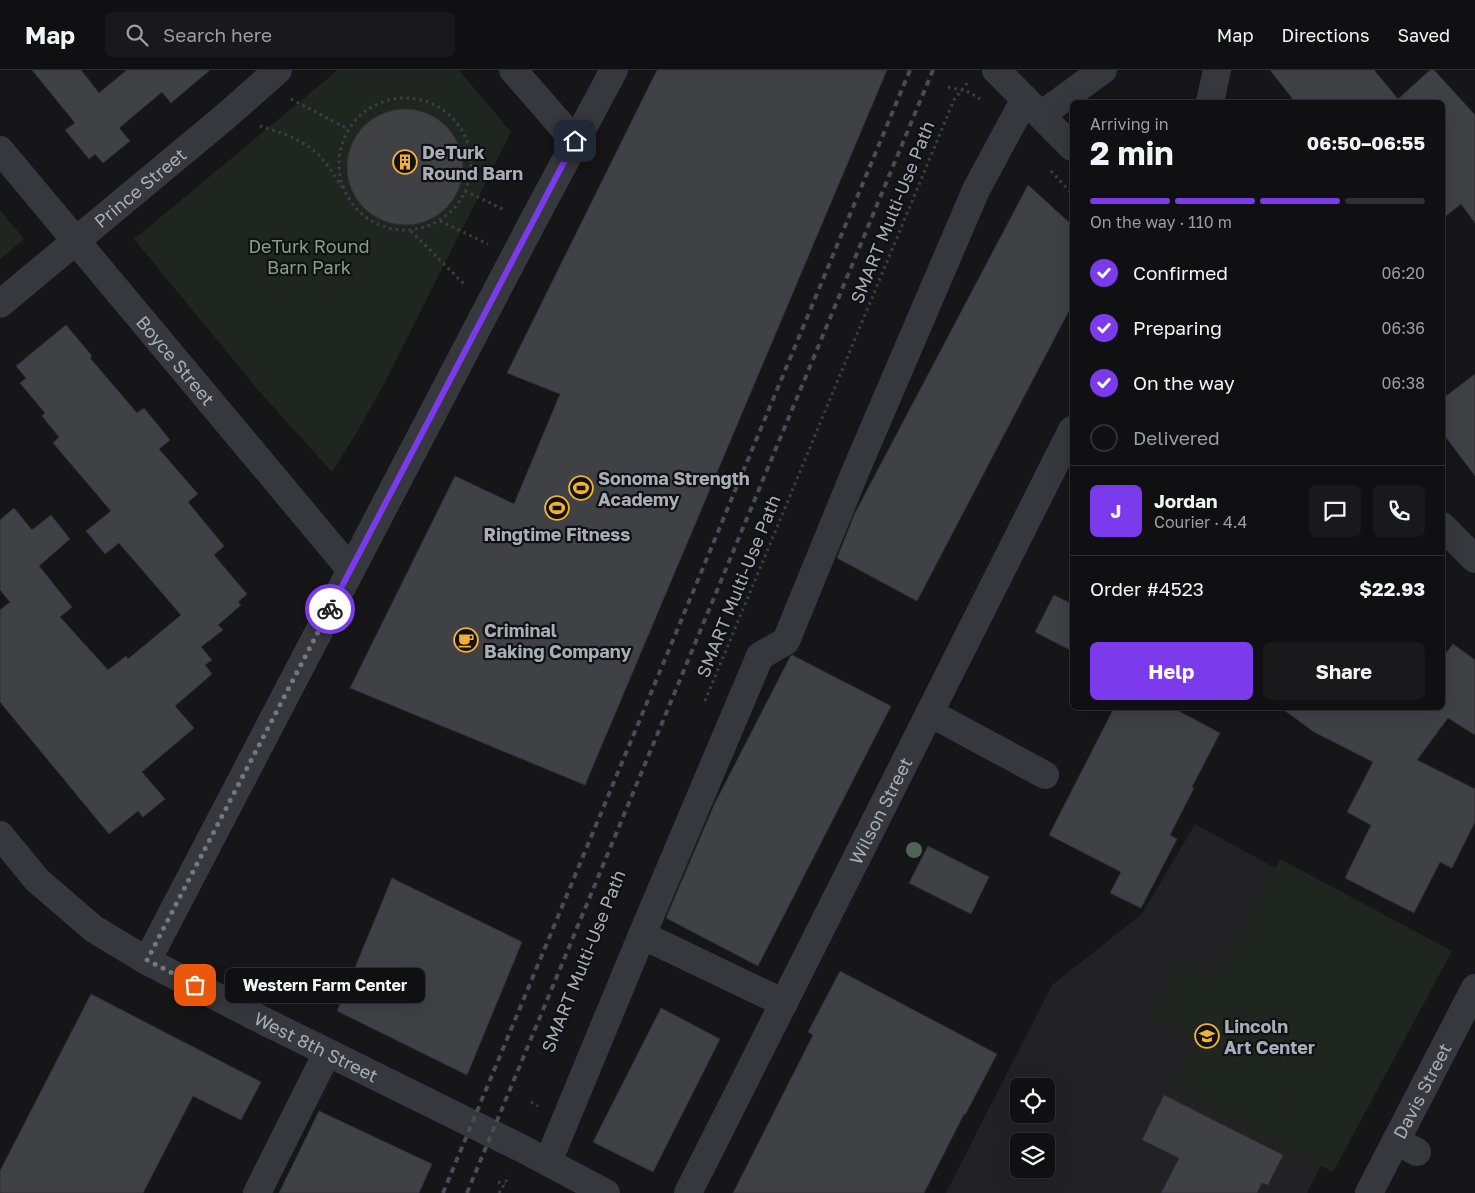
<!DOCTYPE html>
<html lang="en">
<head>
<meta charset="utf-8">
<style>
  body { margin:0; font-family:"Golos Text",sans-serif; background:#19191b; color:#f1f3f6; height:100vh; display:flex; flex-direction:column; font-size:19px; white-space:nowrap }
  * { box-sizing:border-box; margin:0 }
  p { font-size:16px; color:#9c9d9f }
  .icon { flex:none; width:28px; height:28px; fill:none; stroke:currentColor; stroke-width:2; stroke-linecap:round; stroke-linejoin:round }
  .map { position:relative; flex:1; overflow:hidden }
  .drawer { position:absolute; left:1070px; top:30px; width:375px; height:610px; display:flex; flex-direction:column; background:#101012; border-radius:8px; box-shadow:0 5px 20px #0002,0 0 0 1px #303032 }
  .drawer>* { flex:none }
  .buttons { position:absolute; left:1010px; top:1008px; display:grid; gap:10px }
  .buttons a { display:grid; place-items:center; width:45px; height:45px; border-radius:8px; background:#101012; box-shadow:0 5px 20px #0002,0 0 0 1px #303032; font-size:25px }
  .pin { position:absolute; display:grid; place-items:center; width:42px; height:42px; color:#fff; margin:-21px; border-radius:10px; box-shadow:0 2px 8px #0006 }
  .courier { position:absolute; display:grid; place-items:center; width:50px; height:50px; margin:-25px; border:4px solid #7c3aed; border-radius:50%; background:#fff; color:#222; box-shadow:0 1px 6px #0007 }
  .bubble { position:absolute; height:35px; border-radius:8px; background:#101012; box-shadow:0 5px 20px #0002,0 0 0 1px #303032; font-size:16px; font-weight:700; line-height:35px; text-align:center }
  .head em { font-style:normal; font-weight:700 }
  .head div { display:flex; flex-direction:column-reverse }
  .head { display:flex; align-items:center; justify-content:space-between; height:85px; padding:0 20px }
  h1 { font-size:32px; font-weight:700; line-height:38px }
  .bar { display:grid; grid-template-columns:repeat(4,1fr); gap:8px 5px; align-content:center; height:60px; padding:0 20px }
  .bar i { height:6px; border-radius:4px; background:#303032 }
  .bar .current { background:#7c3aed }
  .bar p { grid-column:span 4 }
  .line { display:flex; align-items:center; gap:12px; padding:0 20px; border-top:1px solid #303032 }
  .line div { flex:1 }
  .round { display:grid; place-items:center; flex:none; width:52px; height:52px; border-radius:8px; background:#19191b }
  ol { padding:0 20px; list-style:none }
  li { display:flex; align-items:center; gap:15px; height:55px }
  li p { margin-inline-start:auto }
  li .icon { padding:5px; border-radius:50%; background:#7c3aed; color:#fff; stroke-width:4 }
  li:last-child { color:#9c9d9f }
  li i { width:28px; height:28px; border:2px solid #303032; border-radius:50% }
  .action { display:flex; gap:10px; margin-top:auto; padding:10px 20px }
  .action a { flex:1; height:58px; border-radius:8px; background:#7c3aed; color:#fff; font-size:20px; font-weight:700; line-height:58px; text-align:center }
  .action a+a { background:#19191b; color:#f1f3f6 }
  header { display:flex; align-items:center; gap:30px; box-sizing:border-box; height:70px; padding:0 25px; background:#101012; border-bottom:1px solid #303032 }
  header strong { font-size:24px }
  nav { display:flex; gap:28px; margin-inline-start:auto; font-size:18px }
  .search { width:350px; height:45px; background:#19191b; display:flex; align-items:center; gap:12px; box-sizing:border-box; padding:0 18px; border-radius:8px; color:#9c9d9f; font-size:19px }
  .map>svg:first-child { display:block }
</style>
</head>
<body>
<header>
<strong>Map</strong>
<div class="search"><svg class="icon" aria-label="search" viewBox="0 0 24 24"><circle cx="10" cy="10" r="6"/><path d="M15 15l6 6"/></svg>Search here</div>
<nav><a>Map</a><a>Directions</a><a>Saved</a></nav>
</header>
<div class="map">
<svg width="1475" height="1123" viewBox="0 0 1475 1123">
  <rect width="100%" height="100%" fill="#161618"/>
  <path fill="#222225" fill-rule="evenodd" d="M1195 754 1430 883 1307 1123H946L1052 915 1142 844ZM1019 1016H1046V1044H1019ZM1019 1071H1046V1099H1019Z"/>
  <g fill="#1e261f">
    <polygon points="338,0 459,0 511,62 383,316 357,362 332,402 258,320 134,169"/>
    <polygon points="0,140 24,169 0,189"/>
    <polygon points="1280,789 1452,881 1333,1102 1273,1070 1298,1022 1249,997 1296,1023 1271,1070 1174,1018 1222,927 1198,970 1151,944 1180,890 1215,909"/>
  </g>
  <g fill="#404145" stroke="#303034">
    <polygon points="32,0 81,0 99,23 127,0 210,0 171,33 162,22 119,58 130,71 103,93 95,84 89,89 65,60 75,53"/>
    <polygon points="657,0 887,0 585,715 350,618 455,406 514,434 560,324 507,303"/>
    <polygon points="1270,0 1374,0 1398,29 1430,0 1434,0 1475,45 1475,153 1461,134 1442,149 1442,32 1295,32"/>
    <circle cx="405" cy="97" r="58"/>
    <polygon points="1028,115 1072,155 1072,235 917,531 837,488 855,443"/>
    <polygon points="66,255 92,286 90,288 137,343 144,338 170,370 159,379 198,424 188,432 224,476 214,485 247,524 238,532 241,535 218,555 223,560 201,577 212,590 205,595 212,604 175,636 194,658 142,702 165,729 143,747 138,741 109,764 0,632 0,540 10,532 0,520 0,450 14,438 32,460 51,445 70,469 39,496 72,537 60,547 108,600 126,586 128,589 181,545 119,473 105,484 86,461 111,441 53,373 59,367 42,346 45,343 20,313 26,308 16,296"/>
    <polygon points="1475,304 1475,406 1442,362 1442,329"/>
    <polygon points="1054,525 1072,534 1072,581 1035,562"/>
    <polygon points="1453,574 1475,590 1475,665 1448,648 1417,690 1475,719 1475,752 1452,798 1440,792 1414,843 1345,808 1371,755 1347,742 1373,692 1314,662 1281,638 1442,638 1442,588"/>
    <polygon points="792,585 891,636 758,896 666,848 714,735 790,587"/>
    <polygon points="1114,638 1173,638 1220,663 1192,717 1194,718 1170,765 1177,769 1141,838 1110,823 1121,802 1049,765"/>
    <polygon points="928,776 989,807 971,844 909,813"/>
    <polygon points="392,808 522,872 467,1005 337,941"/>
    <polygon points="840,901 997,984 965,1045 964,1044 924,1123 733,1123 813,965 808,962"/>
    <polygon points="91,924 261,1012 241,1050 193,1026 143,1123 0,1123 0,1101"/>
    <polygon points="661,938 720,969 653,1102 593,1072"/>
    <polygon points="1164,1025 1283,1085 1268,1115 1262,1113 1257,1123 1161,1123 1179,1088 1142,1070"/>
    <polygon points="319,1041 432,1094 419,1123 279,1123"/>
  </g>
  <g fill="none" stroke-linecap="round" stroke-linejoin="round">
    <g stroke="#3d3f44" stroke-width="3" stroke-dasharray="2.5 4" stroke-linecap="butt">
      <polyline points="948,17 967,21 980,29"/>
      <circle cx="405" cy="94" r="66"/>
      <polyline points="291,29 348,59"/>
      <path d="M260 56C283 63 308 71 324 91 331 99 336 109 342 117"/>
      <polyline points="1051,101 1072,124"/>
      <polyline points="465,121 505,140"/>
      <polyline points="440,151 488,174"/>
      <polyline points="411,161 465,215"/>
      <polyline points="705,631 954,30 968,12"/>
      <polyline points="531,1032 538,1036"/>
      <polyline points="498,1112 505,1114"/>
      <polyline points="499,1123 509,1106"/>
    </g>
    <g stroke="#37383d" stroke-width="28">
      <polyline points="513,0 575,71"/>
      <polyline points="996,0 1072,77"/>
      <polyline points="1210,32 1217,0"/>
      <polyline points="1041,45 1103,0"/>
      <path id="s1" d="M0 80 351 500"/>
      <path id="s2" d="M0 234 226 46 278 0"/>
      <polyline points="1442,456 1475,489"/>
      <polyline points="930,643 1045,705"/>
      <path id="s3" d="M0 765 37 810 94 859 147 891 258 948 521 1078 606 1123"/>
      <polyline points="642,865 784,933"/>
      <polyline points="147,891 532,153 614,0"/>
      <polyline points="1396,1071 1417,1082"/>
      <polyline points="548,1092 642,865 760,586 786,571 856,400 976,120 1025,29"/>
      <polyline points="257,1123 327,983"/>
      <path id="s4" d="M688 1123 1072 360"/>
      <path id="s5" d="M1369 1123 1475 918"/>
    </g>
    <g stroke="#4a4c52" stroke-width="4" stroke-dasharray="6 5" stroke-linecap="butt">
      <polyline points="443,1123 910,0"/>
      <polyline points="467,1123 933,0"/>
    </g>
  </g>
  <circle fill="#506452" cx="914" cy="780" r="8"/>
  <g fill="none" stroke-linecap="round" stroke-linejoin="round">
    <polyline stroke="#757880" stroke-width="5" stroke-dasharray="0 9" points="195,915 147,890 330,539"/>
    <polyline stroke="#7c3aed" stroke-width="6" points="330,539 575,71"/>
  </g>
  <defs>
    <g id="building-ring" transform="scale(1.25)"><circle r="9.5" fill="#111113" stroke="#f2b134" stroke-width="1.5"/><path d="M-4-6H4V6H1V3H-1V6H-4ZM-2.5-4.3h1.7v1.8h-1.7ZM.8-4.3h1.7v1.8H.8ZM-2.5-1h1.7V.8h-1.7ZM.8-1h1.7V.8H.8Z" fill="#f2b134"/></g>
    <g id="stadium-ring" transform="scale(1.25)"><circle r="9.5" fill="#111113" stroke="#f2b134" stroke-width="1.5"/><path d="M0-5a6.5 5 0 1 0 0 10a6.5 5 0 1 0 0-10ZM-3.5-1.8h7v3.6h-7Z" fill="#f2b134"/></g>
    <g id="cafe-ring" transform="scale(1.25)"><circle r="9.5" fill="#111113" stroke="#f2b134" stroke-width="1.5"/><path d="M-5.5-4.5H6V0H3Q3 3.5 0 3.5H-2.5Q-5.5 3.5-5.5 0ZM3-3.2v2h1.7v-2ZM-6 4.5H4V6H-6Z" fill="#f2b134"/></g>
    <g id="school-ring" transform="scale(1.25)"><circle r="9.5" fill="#111113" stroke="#f2b134" stroke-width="1.5"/><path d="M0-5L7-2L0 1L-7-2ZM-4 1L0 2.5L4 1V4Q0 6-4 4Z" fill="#f2b134"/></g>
  </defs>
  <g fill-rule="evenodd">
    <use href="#building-ring" x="405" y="92"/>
    <use href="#stadium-ring" x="581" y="418"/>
    <use href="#stadium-ring" x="557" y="438"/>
    <use href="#cafe-ring" x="466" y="570"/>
    <use href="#school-ring" x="1207" y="966"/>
  </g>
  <g text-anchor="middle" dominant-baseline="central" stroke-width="4.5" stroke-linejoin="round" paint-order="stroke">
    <g font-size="18" font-weight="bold" fill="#a8adb8" stroke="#111113" text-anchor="start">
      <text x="422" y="82">DeTurk<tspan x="422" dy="21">Round Barn</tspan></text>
      <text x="598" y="408">Sonoma Strength<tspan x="598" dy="21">Academy</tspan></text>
      <text x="557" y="464" text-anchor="middle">Ringtime Fitness</text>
      <text x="484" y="560">Criminal<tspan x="484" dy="21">Baking Company</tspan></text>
      <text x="1224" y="956">Lincoln<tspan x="1224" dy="21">Art Center</tspan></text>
    </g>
    <g font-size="18" fill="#a8adb8" stroke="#111113">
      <text stroke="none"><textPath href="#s2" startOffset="182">Prince Street</textPath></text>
      <text transform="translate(892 142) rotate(-68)">SMART Multi-Use Path</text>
      <text stroke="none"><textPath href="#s1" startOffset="274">Boyce Street</textPath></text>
      <text transform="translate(738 516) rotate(-68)">SMART Multi-Use Path</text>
      <text stroke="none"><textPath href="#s4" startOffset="428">Wilson Street</textPath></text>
      <text transform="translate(583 891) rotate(-68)">SMART Multi-Use Path</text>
      <text stroke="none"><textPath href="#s3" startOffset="385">West 8th Street</textPath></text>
      <text stroke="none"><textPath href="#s5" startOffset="115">Davis Street</textPath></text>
    </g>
    <g font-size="18" fill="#7fa381" stroke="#111113">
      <text x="309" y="176">DeTurk Round<tspan x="309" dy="21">Barn Park</tspan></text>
    </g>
  </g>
</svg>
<div class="buttons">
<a><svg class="icon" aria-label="locate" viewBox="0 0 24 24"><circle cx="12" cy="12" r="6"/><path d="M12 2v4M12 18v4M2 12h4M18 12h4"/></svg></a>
<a><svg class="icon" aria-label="layers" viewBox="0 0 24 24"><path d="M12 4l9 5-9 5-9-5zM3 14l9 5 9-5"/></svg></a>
</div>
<div class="pin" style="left:195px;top:915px;background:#ea580c"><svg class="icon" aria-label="bag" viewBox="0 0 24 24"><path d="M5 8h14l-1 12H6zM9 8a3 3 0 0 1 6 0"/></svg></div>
<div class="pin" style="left:575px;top:71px;background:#1f2937"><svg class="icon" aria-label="home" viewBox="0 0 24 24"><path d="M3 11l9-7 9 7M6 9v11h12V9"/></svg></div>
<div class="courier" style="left:330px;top:539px"><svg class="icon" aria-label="bike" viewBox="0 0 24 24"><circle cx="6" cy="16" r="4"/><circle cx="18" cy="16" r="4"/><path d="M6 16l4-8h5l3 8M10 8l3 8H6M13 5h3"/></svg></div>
<div class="bubble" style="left:225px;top:898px;width:200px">Western Farm Center</div>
<section class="drawer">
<div class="head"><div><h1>2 min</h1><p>Arriving in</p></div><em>06:50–06:55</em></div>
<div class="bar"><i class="current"></i><i class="current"></i><i class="current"></i><i></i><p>On the way · 110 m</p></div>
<ol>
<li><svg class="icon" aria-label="check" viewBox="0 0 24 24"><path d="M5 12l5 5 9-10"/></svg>Confirmed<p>06:20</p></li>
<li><svg class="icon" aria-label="check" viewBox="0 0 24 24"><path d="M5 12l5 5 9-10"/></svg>Preparing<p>06:36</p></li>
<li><svg class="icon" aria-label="check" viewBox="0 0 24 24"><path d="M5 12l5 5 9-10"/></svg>On the way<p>06:38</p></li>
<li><i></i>Delivered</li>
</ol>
<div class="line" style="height:90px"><b class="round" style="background:#7c3aed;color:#fff">J</b><div><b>Jordan</b><p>Courier · 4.4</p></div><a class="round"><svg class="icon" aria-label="chat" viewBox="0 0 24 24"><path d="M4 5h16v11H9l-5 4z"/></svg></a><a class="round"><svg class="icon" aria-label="phone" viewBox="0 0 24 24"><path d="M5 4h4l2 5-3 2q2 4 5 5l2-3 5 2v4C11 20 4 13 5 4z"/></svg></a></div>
<div class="line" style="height:65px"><div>Order #4523</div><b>$22.93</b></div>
<div class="action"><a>Help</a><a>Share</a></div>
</section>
</div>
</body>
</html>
